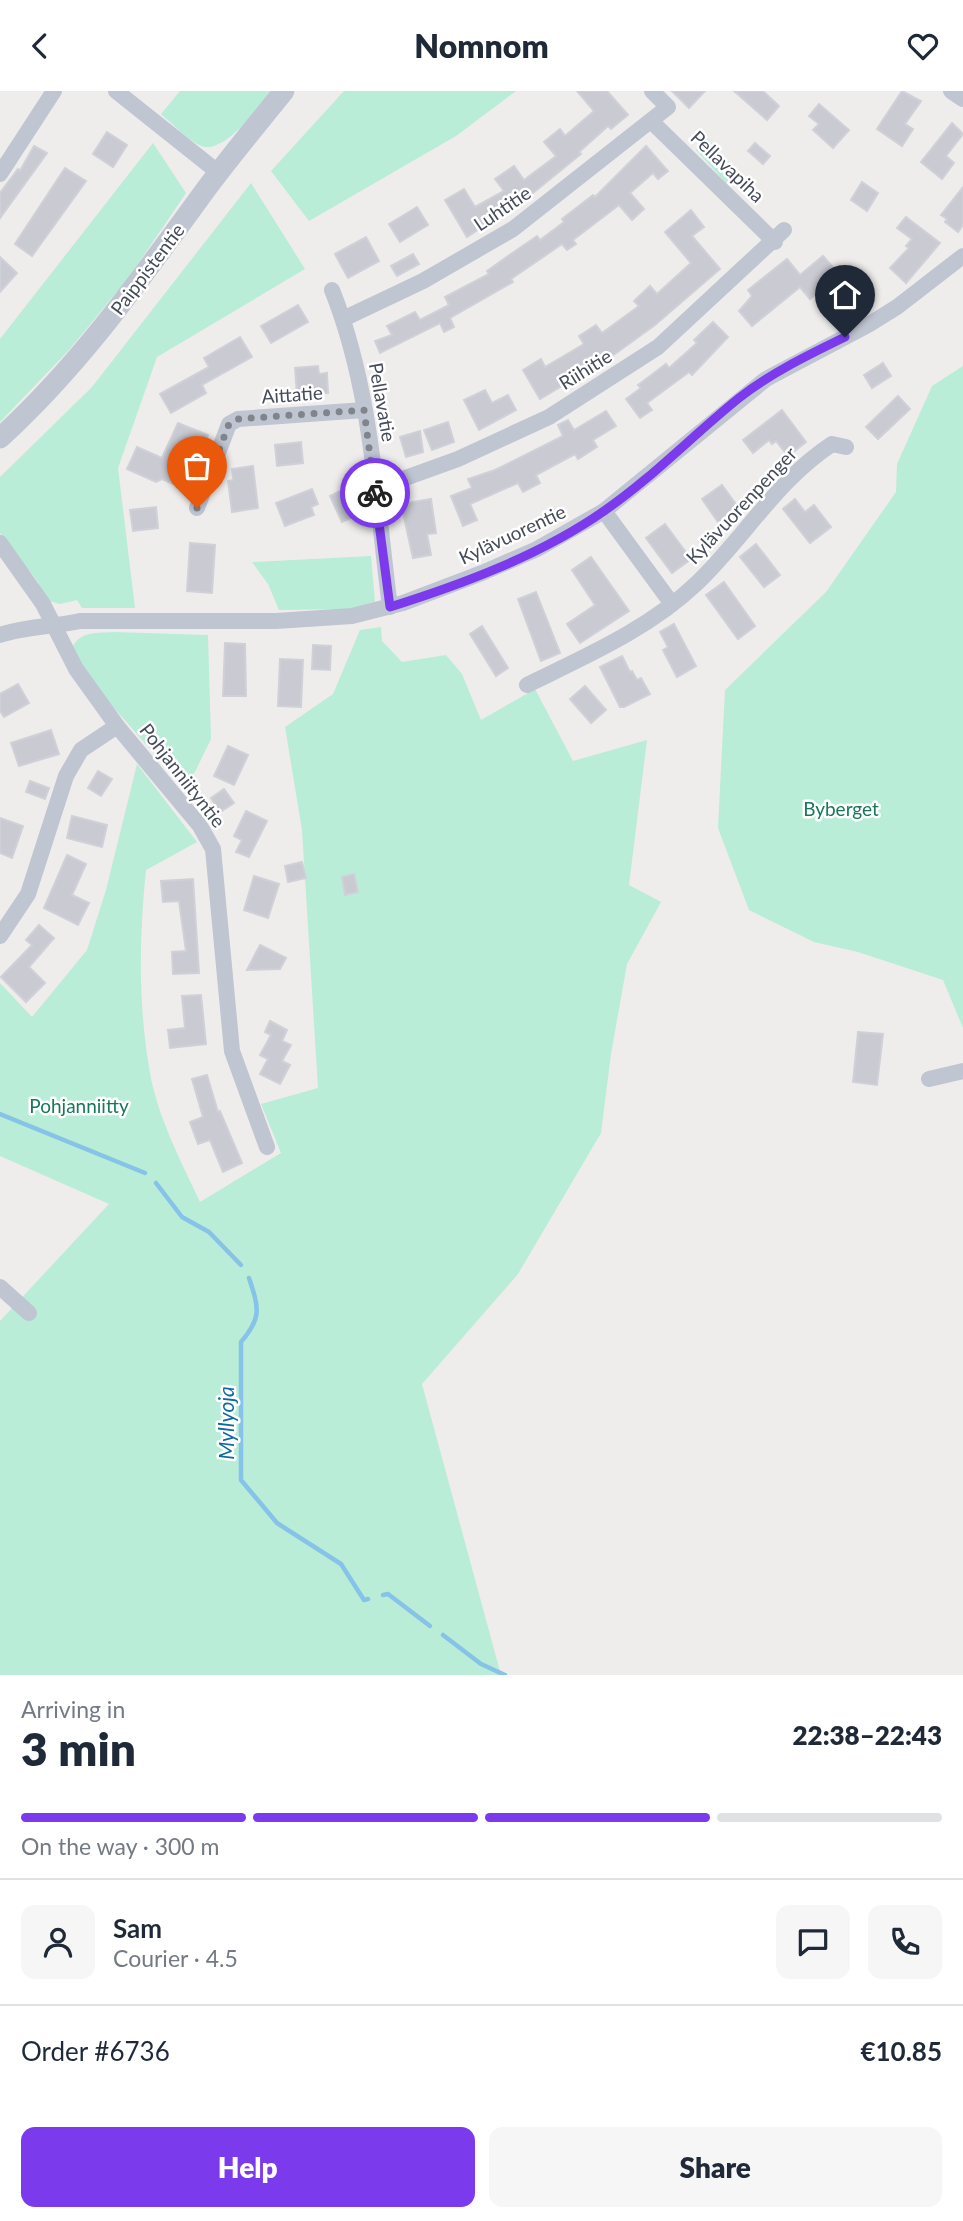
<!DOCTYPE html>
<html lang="en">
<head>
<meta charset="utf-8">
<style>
  body { margin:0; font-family:Lato,sans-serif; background:#f6f6f7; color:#1f2937; height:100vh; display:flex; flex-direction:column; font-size:26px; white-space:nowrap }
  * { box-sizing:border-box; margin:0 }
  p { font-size:23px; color:#747a83 }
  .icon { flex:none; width:38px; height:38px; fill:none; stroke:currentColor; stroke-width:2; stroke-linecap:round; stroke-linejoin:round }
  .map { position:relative; height:1584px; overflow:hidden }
  .side { display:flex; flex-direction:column; background:#fff; flex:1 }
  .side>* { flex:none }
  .pin { position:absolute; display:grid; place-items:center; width:60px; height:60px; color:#fff; margin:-72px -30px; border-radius:50% 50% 50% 0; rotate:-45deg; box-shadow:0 0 7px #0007 }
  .pin .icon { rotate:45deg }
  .courier { position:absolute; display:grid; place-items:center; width:70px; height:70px; margin:-35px; border:5px solid #7c3aed; border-radius:50%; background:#fff; color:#222; box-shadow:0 2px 9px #0007 }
  .overview em { font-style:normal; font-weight:800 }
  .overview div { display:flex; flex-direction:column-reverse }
  .overview { display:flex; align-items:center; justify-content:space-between; height:119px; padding:0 21px }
  h1 { font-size:46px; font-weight:800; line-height:52px }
  .bar { display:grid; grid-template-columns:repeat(4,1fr); gap:10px 7px; align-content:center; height:84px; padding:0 21px }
  .bar i { height:9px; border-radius:5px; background:#e0e1e3 }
  .bar .selected { background:#7c3aed }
  .bar p { grid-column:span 4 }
  .line { display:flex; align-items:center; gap:18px; padding:0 21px; border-top:2px solid #e0e1e3 }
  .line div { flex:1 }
  .round { display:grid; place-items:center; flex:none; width:74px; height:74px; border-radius:14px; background:#f6f6f7 }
  .button { display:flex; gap:14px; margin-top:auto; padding:14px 21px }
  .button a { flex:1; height:80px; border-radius:14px; background:#7c3aed; color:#fff; font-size:28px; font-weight:800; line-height:80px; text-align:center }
  .button a+a { background:#f6f6f7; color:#1f2937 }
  header { display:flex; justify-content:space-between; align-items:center; height:91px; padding:0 21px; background:#fff; font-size:32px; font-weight:800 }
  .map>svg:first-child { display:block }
</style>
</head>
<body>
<header><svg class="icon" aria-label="back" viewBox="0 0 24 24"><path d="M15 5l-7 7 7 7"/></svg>Nomnom<svg class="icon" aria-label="heart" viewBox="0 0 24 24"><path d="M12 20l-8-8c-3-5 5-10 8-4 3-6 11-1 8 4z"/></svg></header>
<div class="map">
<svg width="963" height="1584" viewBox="0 0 963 1584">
  <rect width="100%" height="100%" fill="#efecec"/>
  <g fill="#b9edd7">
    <path d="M180 0H274C259 15 222 67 199 54 185 47 173 33 161 23Z"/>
    <polygon points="344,0 516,0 456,45 309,130 271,80"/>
    <polygon points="708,48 738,81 726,92 696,59"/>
    <polygon points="153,52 186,102 129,186 69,259 0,331 0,248"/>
    <polygon points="251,92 305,178 157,266 118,377 135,517 82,517 77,509 60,513 46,509 38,491 0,442 0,386 92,296"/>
    <polygon points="963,275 963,937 943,889 858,861 814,851 749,819 718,737 725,599 826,501 896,401 897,373 932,295"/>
    <polygon points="371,465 375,511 351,518 279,519 268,493 252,471"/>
    <path d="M381 536 382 550 402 571 446 564 462 583 481 629 535 598 573 670 647 649 629 794 661 811 627 873 611 963 601 1042 518 1183 422 1293 501 1584H0V1230L109 1113 0 1065V892L32 926 87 859 106 799 137 673 197 751 146 779C139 846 138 915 150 982 158 1027 181 1070 200 1111L281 1062 261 1013 318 997 302 739 285 636 333 603 360 539Z"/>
    <path d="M113 541 208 544 211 648 186 699 79 577 73 555C81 540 98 542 113 541Z"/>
  </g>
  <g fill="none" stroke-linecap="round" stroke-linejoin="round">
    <g stroke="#87c3e9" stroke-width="4.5">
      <polyline points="0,1023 145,1082"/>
      <polyline points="156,1092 182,1126 209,1141 241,1174"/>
      <path d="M249 1187C259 1217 262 1227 241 1251V1389L277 1432 341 1473 364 1509 368 1508"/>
      <polyline points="383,1504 388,1503 430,1535"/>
      <polyline points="443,1544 481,1573 505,1584"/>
    </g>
  </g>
  <g fill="#c9cad2" stroke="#d0d1d8" stroke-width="2">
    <polygon points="577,0 607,0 628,24 611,38 608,35 579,61 581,63 533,102 467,146 445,109 464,98 475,116 504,100 495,88 514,75 524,89 556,65 544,51 560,38 565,45 594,20"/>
    <polygon points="672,0 705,0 689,17"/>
    <polygon points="734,0 763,0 779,15 767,29"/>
    <polygon points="902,0 921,10 905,33 913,38 902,55 877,38"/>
    <polygon points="819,13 849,39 833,57 813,39 819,33 809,25"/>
    <polygon points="952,32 963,43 946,65 954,72 942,88 921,71"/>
    <polygon points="107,41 127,54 113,76 93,63"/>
    <polygon points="755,52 770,65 763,73 748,60"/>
    <polygon points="34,55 47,62 0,127 0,102 18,78 20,80"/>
    <polygon points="646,55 668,80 658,88 653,82 630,102 644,118 632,129 619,114 573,149 576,153 567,159 562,153 511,188 513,191 450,227 454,236 444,241 440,232 380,262 375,250 392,244 387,235 415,221 420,229 449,214 445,206 489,183 487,180 508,165 537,145 540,149 564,131 562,128 593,104 595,106"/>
    <polygon points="65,77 86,90 32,165 15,153"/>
    <polygon points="862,91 878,102 867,120 851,109"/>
    <polygon points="963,96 963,134 958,141 945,131 947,128 941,124"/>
    <polygon points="417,116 428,134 400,151 389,133"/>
    <polygon points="691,119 704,136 692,145 720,178 655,234 615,263 540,308 523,279 541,268 545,276 584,253 579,245 596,234 602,242 639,215 634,210 650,195 657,203 691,172 665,141"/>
    <polygon points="906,126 940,152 906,192 890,177 909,157 906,155 912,148 897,137"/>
    <polygon points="366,146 379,170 348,187 335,163"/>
    <polygon points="413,163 419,173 397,185 391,175"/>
    <polygon points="823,165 839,183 810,208 800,196 752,235 739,220 752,205 748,199 787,168 800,184"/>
    <polygon points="0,166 17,182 0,201"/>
    <polygon points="298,214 308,231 271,252 261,235"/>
    <polygon points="713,231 728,246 692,284 689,281 647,312 652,319 640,327 626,308 641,297 638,294 666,273 669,277 697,252 694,249"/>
    <polygon points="240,246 252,266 202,294 206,302 171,322 160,303 209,276 204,267"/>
    <polygon points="883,272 891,285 872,297 864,284"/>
    <polygon points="318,275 319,283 327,282 328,302 297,304 295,277"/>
    <polygon points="485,299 492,312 508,304 516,319 479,339 464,309"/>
    <polygon points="898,305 910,318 878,348 866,336"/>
    <polygon points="782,319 806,351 788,365 776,350 772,353 769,349 753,362 743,349"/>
    <polygon points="606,320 616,335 593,349 597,356 578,368 575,363 536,384 540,392 523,401 518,392 470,413 477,429 463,435 451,405 472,397 468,388 495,379 563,345 558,334 568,329 574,339"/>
    <polygon points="448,331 454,351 432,359 424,339"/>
    <polygon points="178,332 208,344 200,363 196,361 180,396 162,388 156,391 127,378 137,356 162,367"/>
    <polygon points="420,340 423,361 406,366 400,346"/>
    <polygon points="301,351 303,372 277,375 275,354"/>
    <polygon points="253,375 258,417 232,421 228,390 233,389 232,378"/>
    <polygon points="722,394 738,416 718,431 702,408"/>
    <polygon points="312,398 318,413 311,416 314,424 285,435 276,412"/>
    <polygon points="342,399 355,425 342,431 330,405"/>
    <polygon points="431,408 436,442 427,443 431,464 413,467 401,413"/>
    <polygon points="795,408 805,421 814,414 831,436 810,452 783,418"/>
    <polygon points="156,416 158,437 133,440 130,419"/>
    <polygon points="665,433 691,468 672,482 646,447"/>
    <polygon points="190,452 215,454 212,502 187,500"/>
    <polygon points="756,453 780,484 764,496 740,466"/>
    <polygon points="591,466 629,520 580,552 567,533 595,514 572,479"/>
    <polygon points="724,491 755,535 738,548 706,504"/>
    <polygon points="536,501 560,562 541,570 518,508"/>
    <polygon points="674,533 696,575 677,586 663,559 668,556 660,541"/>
    <polygon points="482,535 508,577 496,585 470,543"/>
    <polygon points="225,552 245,553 246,605 223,605"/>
    <polygon points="313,554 331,555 330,579 312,578"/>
    <polygon points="622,565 630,581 632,580 637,589 641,587 650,603 624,616 620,616 600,576"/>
    <polygon points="280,568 303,569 301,616 278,615"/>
    <polygon points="18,593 29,612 4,626 0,620 0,603"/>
    <polygon points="585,595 606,619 591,632 570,608"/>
    <polygon points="51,639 59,663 19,675 11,652"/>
    <polygon points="228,655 248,664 234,694 214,685"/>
    <polygon points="98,680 112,688 101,705 88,697"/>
    <polygon points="30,690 49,697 45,708 26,701"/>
    <polygon points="224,698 234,712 220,721 211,707"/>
    <polygon points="246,720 267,730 249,766 236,761 242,749 234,745"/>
    <polygon points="72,725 107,734 102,756 67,747"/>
    <polygon points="0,727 23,735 12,767 0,762"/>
    <polygon points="67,764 86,773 72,804 89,812 78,834 44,817"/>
    <polygon points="302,771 306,787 288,791 285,775"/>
    <polygon points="354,783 358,801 345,804 342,786"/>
    <polygon points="254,785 279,793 268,827 244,819"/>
    <polygon points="193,788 199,882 173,883 172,861 186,860 179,810 163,811 161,790"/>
    <polygon points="39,834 54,847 29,876 45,892 26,911 1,886 32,854 26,849"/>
    <polygon points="260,854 286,867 280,878 247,879"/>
    <polygon points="201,904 206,953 170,957 168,939 185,937 182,905"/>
    <polygon points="270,930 287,939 282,950 291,954 282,970 290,974 280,993 260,983 268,968 260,964 271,944 265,941"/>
    <polygon points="858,941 883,943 877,994 853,991"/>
    <polygon points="207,984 218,1021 220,1020 242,1072 223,1081 210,1049 198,1053 190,1031 203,1026 192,988"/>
  </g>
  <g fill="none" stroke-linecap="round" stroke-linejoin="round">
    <g stroke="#bfc5d1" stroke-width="16">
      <polyline points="116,0 219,82"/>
      <polyline points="951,0 963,8"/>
      <polyline points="651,30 775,151"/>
      <polyline points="0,83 54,0"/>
      <path d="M332 199C372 299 376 410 390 516"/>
      <polyline points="343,228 423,190 513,138 668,16 652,0"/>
      <polyline points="375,398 458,368 549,326 658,256 784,139"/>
      <polyline points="197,417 229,333 238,328 364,319"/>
      <polyline points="604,420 672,513"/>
      <polyline points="0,452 43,513 76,578 117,635 200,735 213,758 232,960 267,1056"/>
      <path d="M0 544C26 535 53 536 80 530H276L352 525 403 512 482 482 537 458 604 420 766 288 868 234 897 216 963 165"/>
      <path d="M527 594C586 565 649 538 697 492 744 447 777 389 832 353L846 356"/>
      <polyline points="0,845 28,803 66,685 81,659 117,635"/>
      <polyline points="929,988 963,980"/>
      <polyline points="0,1196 29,1222"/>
    </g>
    <path stroke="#bfc5d1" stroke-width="21" d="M0 347C79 275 139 190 201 105 227 69 256 35 284 0"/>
  </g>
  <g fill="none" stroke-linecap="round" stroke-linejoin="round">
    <polyline stroke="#80848c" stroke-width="7" stroke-dasharray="0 12.6" points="197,417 229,333 238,328 364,319 375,402"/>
    <path stroke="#7c3aed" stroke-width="9" d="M375 402 390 516C463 493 541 464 604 420 652 387 693 344 739 307 771 282 808 264 845 246"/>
  </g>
  <g text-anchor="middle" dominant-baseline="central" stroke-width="5" stroke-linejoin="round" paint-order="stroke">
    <g font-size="19" fill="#454c59" stroke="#fff">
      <text transform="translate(728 75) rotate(44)">Pellavapiha</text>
      <text transform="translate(502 117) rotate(-34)">Luhtitie</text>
      <text transform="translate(147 178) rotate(-53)">Paippistentie</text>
      <text transform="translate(585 278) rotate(-32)">Riihitie</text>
      <text transform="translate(292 303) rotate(-4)">Aittatie</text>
      <text transform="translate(383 311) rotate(80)">Pellavatie</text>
      <text transform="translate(741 414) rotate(-47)">Kylävuorenpenger</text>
      <text transform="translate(512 443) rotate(-25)">Kylävuorentie</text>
      <text transform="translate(183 684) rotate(52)">Pohjanniityntie</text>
    </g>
    <g font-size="19" fill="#187859" stroke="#fff">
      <text x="841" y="717">Byberget</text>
      <text x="79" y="1014">Pohjanniitty</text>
    </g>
    <g font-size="21" font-style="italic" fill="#0e69a2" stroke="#fff">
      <text transform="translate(225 1332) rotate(-90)">Myllyoja</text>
    </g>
  </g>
</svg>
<div class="pin" style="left:197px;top:417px;background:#ea580c"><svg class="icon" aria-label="bag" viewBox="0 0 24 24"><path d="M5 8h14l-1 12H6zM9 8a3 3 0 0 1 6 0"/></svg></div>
<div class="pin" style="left:845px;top:246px;background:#1f2937"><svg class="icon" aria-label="home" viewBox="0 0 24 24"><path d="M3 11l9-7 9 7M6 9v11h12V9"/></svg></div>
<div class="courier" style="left:375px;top:402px"><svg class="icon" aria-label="bike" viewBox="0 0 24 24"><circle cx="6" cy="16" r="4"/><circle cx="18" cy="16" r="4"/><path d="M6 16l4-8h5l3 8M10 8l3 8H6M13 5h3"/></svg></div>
</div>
<section class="side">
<div class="overview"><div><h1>3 min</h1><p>Arriving in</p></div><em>22:38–22:43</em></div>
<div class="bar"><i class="selected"></i><i class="selected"></i><i class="selected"></i><i></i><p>On the way · 300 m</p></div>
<div class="line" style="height:126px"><a class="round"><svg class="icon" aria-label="person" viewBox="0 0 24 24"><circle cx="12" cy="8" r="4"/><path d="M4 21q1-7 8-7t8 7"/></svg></a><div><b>Sam</b><p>Courier · 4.5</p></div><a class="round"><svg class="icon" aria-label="chat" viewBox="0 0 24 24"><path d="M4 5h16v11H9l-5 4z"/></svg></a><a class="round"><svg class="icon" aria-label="phone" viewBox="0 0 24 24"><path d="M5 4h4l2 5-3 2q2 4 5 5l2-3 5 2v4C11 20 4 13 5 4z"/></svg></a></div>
<div class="line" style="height:91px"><div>Order #6736</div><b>€10.85</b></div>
<div class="button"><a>Help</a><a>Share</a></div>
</section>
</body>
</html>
